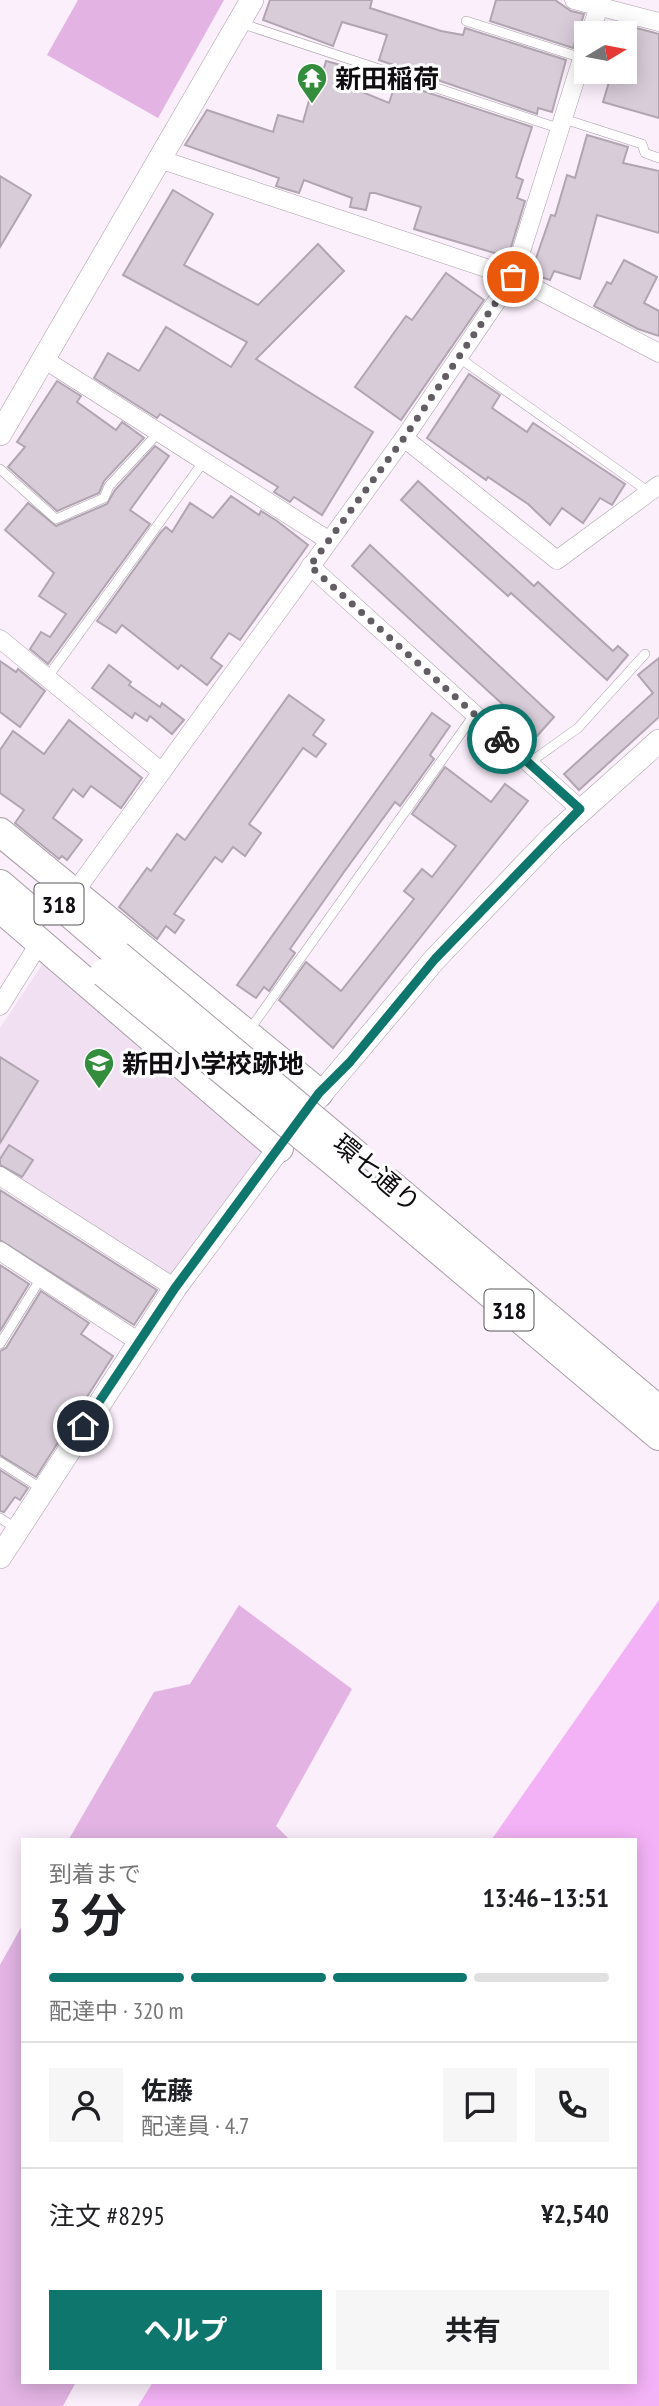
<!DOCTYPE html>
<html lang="ja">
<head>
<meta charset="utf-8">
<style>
  body { margin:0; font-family:"PT Sans Narrow","Noto Sans JP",sans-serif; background:#f6f6f6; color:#202124; height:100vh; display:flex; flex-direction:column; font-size:26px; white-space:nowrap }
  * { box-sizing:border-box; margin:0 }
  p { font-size:23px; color:#757577 }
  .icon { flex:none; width:38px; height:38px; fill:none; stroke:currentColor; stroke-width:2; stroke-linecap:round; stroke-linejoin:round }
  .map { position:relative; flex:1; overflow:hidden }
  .sheet { position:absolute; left:21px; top:1838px; width:616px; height:546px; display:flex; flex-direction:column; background:#fff; border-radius:0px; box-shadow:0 4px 18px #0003 }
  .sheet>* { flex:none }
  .needle { width:46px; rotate:80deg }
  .buttons { position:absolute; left:574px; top:21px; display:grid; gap:14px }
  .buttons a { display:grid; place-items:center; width:63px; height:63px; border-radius:0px; background:#fff; box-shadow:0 4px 18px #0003; font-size:35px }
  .pin { position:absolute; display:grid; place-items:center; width:60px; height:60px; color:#fff; margin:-30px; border:4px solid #fff; border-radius:50%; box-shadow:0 2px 7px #0007 }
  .courier { position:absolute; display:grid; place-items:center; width:70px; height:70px; margin:-35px; border:5px solid #0f766e; border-radius:50%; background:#fff; color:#222; box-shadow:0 2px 9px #0007 }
  .headline em { font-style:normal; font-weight:700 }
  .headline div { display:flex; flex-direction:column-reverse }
  .headline { display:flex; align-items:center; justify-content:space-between; height:119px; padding:0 28px }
  h1 { font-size:46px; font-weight:700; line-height:52px }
  .bar { display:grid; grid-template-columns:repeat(4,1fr); gap:10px 7px; align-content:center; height:84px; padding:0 28px }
  .bar i { height:9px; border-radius:5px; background:#e0e0e0 }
  .bar .selected { background:#0f766e }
  .bar p { grid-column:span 4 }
  .line { display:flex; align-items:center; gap:18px; padding:0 28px; border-top:2px solid #e0e0e0 }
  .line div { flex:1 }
  .round { display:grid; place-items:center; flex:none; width:74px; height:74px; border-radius:0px; background:#f6f6f6 }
  .action { display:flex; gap:14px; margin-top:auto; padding:14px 28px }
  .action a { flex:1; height:80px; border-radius:0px; background:#0f766e; color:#fff; font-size:28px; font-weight:700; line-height:80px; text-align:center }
  .action a+a { background:#f6f6f6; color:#202124 }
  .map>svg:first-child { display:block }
</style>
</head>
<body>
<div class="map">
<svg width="659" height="2406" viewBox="0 0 659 2406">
  <rect width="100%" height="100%" fill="#fbeffb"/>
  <polygon fill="#f0e0f1" points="46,959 267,1151 178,1279 0,1169 0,1028"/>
  <g fill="#e2b3e3">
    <polygon points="78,0 224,0 158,118 47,55"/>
    <polygon points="239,1605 352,1689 276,1826 289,1839 69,1839 154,1692 190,1684"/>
    <polygon points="23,1924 23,2382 76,2382 63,2406 0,2406 0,1965"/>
  </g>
  <polygon fill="#f3b2f5" points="659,1600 659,2406 138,2406 153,2382 635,2382 635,1839 492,1839"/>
  <g fill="#d8ccd8" stroke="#b0a5b0" stroke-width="2">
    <polygon points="270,0 372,0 370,8 441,31 463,35 465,28 566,60 552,112 538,108 537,114 379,60 387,35 342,22 333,46 263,20"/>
    <polygon points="496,0 555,0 571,11 584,14 573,48 490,21"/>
    <polygon points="625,25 659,34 659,118 603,102 612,72 625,72"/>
    <polygon points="326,61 367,72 362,92 389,103 396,82 532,127 516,177 523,180 517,198 525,201 508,257 414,229 421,207 375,193 370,193 366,210 350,207 352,198 304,180 299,193 276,186 279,178 185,145 207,110 273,132 278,115 303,122 310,97 315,99"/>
    <polygon points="587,135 628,147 623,163 659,171 659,233 597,215 580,279 554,271 550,280 532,274 534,264 551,215 555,216 567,175 575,178"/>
    <polygon points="0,176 31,195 0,247"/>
    <polygon points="173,190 213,214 184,265 258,305 318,244 344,271 256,359 373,432 322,515 294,497 290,502 274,492 278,487 160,414 157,418 94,378 108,353 139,371 166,327 231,367 247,342 123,275"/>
    <polygon points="624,260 657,277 644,303 659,311 659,336 638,329 594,306 607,282 611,284"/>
    <polygon points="446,273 484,300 401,420 355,387 406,316 412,320"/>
    <polygon points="469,374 500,395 492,408 527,432 533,423 625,484 612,505 600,498 583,523 562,508 550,525 528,504 488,477 486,480 427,438"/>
    <polygon points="57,381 81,396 77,402 116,430 122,422 144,438 104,481 99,493 57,511 8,467 25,447 17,442"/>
    <polygon points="155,446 169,456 130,510 150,524 48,664 30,649 41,632 50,637 66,614 39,596 54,573 5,530 28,503 56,526 107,504 115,490"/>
    <polygon points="418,481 534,586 538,582 613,651 618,646 628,655 607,680 511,593 508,596 401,500"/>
    <polygon points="231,496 259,515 261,511 277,521 308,545 240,640 229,633 211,658 222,666 207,685 181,665 178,669 122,625 116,633 97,621 161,532 166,527 172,532 190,503 213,518"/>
    <polygon points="370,545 554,717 537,736 352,566"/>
    <polygon points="659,658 659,717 579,790 564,774 653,693 638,675"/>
    <polygon points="0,661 16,672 18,669 45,691 20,727 0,712"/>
    <polygon points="109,665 131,682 129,685 160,707 162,703 184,720 172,734 150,716 147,721 135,713 132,718 92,688"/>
    <polygon points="289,695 324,720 313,735 326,744 316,757 303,748 249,824 261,833 245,856 233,847 222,862 215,857 174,914 184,920 175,933 166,926 157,939 119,907 147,868 151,871 177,834 185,840"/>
    <polygon points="432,713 450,726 430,755 434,759 400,806 395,802 344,872 290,949 295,953 269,991 264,987 256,998 237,985"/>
    <polygon points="69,720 142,778 121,808 91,786 83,797 73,789 53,818 82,840 67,860 62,856 59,859 15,823 24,810 0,793 0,750 13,731 44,754"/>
    <polygon points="445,767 491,802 505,784 528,801 333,1048 279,1000 306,962 341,991 414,899 404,891 422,869 432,877 456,846 412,814"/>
    <polygon points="0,1057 38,1081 0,1143"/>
    <polygon points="9,1145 33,1160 22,1177 0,1165 0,1159"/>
    <polygon points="0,1190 157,1290 134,1325 0,1240"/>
    <polygon points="0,1265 29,1284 0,1331"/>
    <polygon points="41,1291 89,1323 81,1334 113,1356 36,1477 0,1455 0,1351 6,1348"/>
    <polygon points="0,1470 28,1488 20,1500 15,1497 4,1512 0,1511"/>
  </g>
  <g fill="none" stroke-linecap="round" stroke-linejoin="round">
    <g stroke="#a79ca7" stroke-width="10">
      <g id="service">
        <polyline points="466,21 582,58"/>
        <polyline points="240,23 561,129"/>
        <polyline points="564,119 642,144 645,153 659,158"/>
        <polyline points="458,357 649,492"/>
        <polyline points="0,469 56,519 104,498 109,486 160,431"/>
        <polyline points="47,678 204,461"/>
        <polyline points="529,763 578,728 645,654"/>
        <polyline points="250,1029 474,715"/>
        <polyline points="0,1344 41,1278"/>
        <polyline points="0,1462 42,1489"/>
        <polyline points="0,1518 17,1529"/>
      </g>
    </g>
    <g stroke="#a79ca7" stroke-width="19">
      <g id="minor">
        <polyline points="574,0 659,22"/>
        <polyline points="590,33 599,7"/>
        <polyline points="159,159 513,277 659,353"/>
        <polyline points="42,358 328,540"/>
        <polyline points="404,438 557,560 659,485"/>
        <polyline points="310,566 580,809"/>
        <polyline points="0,639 162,772"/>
        <polyline points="74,893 404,438 513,277 586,46"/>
        <polyline points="0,1006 40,942"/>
        <polyline points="0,1176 175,1288"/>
        <polyline points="0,1251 139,1342"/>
      </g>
    </g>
    <g stroke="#a79ca7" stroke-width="24">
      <g id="tertiary">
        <polyline points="0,434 252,0"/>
        <polyline points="309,1108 435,959 553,836 659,741"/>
        <polyline points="0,1557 175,1288 289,1135"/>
      </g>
    </g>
    <g stroke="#a79ca7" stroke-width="30">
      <g id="primary">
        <polyline points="0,832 319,1093"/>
        <polyline points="0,884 35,914"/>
        <polyline points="0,908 279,1148"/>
        <polyline points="68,912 118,955"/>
        <polyline points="346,1172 659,1436"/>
        <polyline points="389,1183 659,1410"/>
      </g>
    </g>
    <use href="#service" stroke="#fff" stroke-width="9"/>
    <use href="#minor" stroke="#fff" stroke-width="18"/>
    <use href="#tertiary" stroke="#fff" stroke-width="23"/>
    <use href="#primary" stroke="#fff" stroke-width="28"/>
    <g stroke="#a79ca7" stroke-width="30" stroke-linecap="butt">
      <g id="primary-bridge">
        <polyline points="118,955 358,1156"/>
        <polyline points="104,973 346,1172"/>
      </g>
    </g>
    <use href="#primary-bridge" stroke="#fff" stroke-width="28"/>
  </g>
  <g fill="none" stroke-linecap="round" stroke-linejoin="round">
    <polyline stroke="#625c63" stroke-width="7" stroke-dasharray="0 12.6" points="502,739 310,566 404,438 513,277"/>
    <polyline stroke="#0f766e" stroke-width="9" points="83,1426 175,1288 319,1093 350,1062 435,959 580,809 502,739"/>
  </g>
  <defs>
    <g id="temple-pin" transform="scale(1.575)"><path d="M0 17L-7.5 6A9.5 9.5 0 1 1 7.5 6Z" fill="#338d3d" stroke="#fff"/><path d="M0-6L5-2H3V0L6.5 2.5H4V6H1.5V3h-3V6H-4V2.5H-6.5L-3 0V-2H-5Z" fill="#fff"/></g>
    <g id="school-pin" transform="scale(1.575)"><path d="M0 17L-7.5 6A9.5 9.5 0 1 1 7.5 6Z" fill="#338d3d" stroke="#fff"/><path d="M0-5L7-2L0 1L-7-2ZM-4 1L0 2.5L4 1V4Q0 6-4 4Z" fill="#fff"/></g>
  </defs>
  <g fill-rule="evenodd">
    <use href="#temple-pin" x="312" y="78"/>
    <use href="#school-pin" x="99" y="1063"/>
  </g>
  <g text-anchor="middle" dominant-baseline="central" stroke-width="6" stroke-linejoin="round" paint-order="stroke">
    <g fill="#fff" stroke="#585658" stroke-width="2">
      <rect x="34.5" y="883.5" width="49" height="41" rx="5"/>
      <rect x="484.5" y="1289.5" width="49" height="41" rx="5"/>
    </g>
    <g font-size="24" font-weight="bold" fill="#100d11">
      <text x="59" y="904">318</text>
      <text x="509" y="1310">318</text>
    </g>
    <g font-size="26" font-weight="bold" fill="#100d11" stroke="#fff" text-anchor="start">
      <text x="335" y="78">新田稲荷</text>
      <text x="122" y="1063">新田小学校跡地</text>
    </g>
    <g font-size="26" fill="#100d11" stroke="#fff">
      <text transform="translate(377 1173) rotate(40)">環七通り</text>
    </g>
  </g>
</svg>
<div class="buttons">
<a><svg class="needle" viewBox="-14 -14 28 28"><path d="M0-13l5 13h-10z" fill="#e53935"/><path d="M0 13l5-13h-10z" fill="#757577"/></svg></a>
</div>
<div class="pin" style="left:513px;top:277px;background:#ea580c"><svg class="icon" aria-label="bag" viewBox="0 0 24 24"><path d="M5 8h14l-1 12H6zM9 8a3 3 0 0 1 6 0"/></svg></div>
<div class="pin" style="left:83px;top:1426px;background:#1f2937"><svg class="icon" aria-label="home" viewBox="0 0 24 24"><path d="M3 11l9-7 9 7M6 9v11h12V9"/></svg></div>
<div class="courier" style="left:502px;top:739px"><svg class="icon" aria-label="bike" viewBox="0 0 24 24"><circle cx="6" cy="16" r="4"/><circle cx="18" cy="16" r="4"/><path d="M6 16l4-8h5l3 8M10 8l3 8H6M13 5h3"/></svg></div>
<section class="sheet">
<div class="headline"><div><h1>3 分</h1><p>到着まで</p></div><em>13:46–13:51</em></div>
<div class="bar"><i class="selected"></i><i class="selected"></i><i class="selected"></i><i></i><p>配達中 · 320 m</p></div>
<div class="line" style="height:126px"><a class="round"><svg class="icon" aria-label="person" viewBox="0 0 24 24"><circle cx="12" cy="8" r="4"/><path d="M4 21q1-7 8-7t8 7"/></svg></a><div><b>佐藤</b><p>配達員 · 4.7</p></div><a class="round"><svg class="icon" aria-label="chat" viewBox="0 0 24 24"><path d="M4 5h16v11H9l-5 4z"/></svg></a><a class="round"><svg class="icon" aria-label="phone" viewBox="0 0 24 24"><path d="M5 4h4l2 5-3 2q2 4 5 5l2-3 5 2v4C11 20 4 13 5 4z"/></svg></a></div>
<div class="line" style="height:91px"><div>注文 #8295</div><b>¥2,540</b></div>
<div class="action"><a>ヘルプ</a><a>共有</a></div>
</section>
</div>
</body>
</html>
